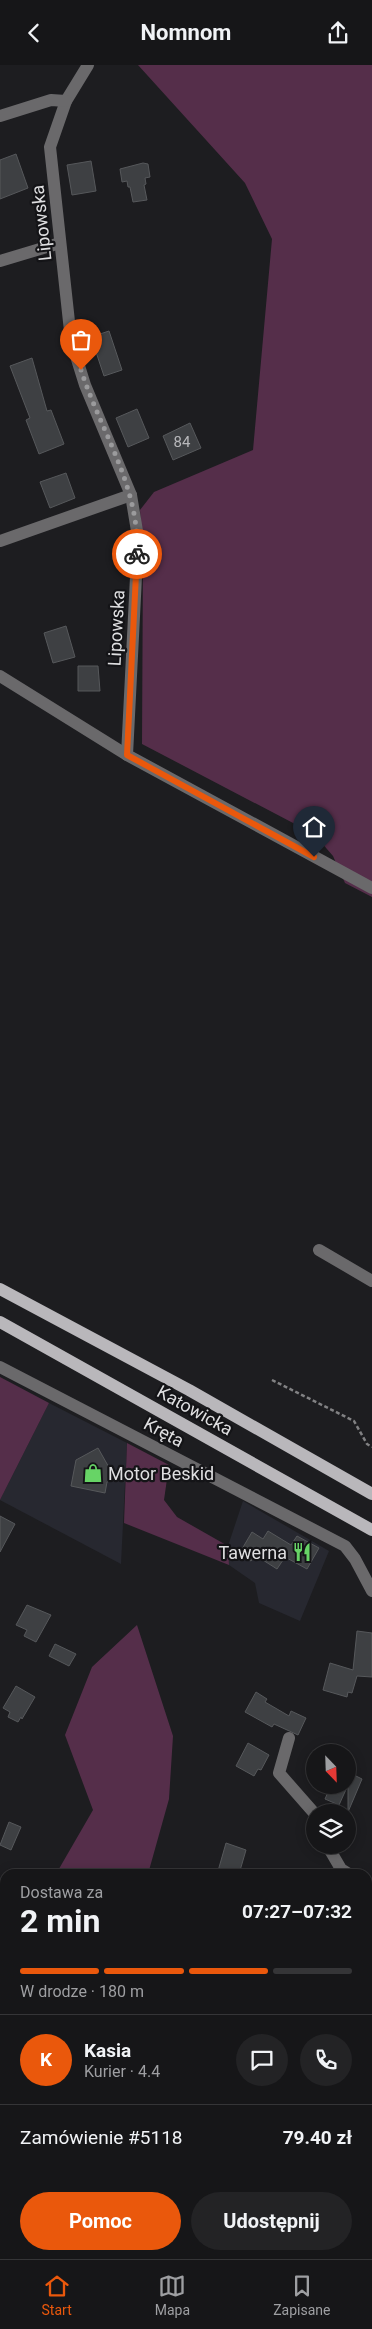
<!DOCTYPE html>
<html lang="pl">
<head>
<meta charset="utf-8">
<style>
  body { margin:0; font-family:Roboto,sans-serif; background:#232325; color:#f1f3f6; height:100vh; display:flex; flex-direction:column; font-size:19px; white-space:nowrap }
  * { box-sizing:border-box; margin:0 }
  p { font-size:16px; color:#9e9fa2 }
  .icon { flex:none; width:28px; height:28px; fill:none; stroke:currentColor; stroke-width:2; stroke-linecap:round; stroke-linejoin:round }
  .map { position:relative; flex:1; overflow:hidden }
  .details { position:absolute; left:0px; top:1804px; width:372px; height:391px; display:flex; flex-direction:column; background:#161618; border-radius:15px 15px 0 0; box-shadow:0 2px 12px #0003,0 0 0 1px #353537 }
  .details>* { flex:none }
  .needle { width:32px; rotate:157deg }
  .controls { position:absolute; left:306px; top:1679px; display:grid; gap:10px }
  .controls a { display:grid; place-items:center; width:50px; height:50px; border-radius:50%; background:#161618; box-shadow:0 2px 12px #0003,0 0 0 1px #353537; font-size:25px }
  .pin { position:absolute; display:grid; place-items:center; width:42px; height:42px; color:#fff; margin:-51px -21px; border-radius:50% 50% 50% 0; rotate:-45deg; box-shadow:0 0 5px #0007 }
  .pin .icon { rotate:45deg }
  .courier { position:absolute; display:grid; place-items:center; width:50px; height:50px; margin:-25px; border:4px solid #ea580c; border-radius:50%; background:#fff; color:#222; box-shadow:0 1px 6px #0007 }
  .overview em { font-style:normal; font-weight:700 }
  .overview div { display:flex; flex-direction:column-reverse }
  .overview { display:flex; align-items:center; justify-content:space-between; height:85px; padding:0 20px }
  h1 { font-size:32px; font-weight:700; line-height:38px }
  .bar { display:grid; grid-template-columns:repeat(4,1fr); gap:8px 5px; align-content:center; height:60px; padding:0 20px }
  .bar i { height:6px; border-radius:4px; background:#353537 }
  .bar .active { background:#ea580c }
  .bar p { grid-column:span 4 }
  .line { display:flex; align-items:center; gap:12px; padding:0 20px; border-top:1px solid #353537 }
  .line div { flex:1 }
  .round { display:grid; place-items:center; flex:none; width:52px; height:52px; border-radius:26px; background:#232325 }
  .button { display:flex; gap:10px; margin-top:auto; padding:10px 20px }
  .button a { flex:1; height:58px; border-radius:30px; background:#ea580c; color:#fff; font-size:20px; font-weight:700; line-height:58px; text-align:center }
  .button a+a { background:#232325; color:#f1f3f6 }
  header { display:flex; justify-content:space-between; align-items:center; height:65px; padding:0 20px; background:#161618; font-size:22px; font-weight:700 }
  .menu { display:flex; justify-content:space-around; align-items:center; height:70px; border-top:1px solid #353537; background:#161618; font-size:14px; color:#9e9fa2 }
  .menu a { display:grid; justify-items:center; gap:2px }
  .menu .active { color:#ea580c }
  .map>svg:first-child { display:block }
</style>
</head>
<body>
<header><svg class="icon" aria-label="back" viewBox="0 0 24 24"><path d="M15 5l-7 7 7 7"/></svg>Nomnom<svg class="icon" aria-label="share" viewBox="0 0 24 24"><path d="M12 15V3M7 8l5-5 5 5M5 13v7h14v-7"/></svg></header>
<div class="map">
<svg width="372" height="2194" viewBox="0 0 372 2194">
  <rect width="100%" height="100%" fill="#1d1d20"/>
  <g fill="#272830">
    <polygon points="49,1338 127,1378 121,1499 0,1435"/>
    <polygon points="243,1436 329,1486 300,1556 259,1538 255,1518 229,1500 228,1481"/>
  </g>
  <g fill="#552e4a">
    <polygon points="138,0 372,0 372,832 345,818 333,791 314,769 142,679 143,488 140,445 154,427 253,385 272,174 245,118"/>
    <polygon points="0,1312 49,1338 0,1435"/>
    <polygon points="127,1378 169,1400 164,1435 177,1452 228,1481 229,1500 124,1458"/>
    <polygon points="137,1560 173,1671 169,1734 148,1809 56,1809 93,1745 65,1670 92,1602"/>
    <polygon points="5,2049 5,2190 85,2190 83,2194 0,2194 0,2052"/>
  </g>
  <g fill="#3e4043" stroke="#56585b">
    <polygon points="16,89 28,123 0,134 0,95"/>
    <polygon points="91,96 96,126 72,130 67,100"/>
    <polygon points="143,98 148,99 150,112 145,113 146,119 144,120 147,135 133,137 130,122 128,122 127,116 122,117 120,104"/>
    <polygon points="109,266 122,305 104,311 91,272"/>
    <polygon points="32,293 47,346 51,345 64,379 39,389 26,355 30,353 10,301"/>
    <polygon points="137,344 149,373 128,382 116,353"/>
    <polygon points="190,358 201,383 173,395 163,371"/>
    <polygon points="66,408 75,433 50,443 40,417"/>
    <polygon points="66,561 75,592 53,598 44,568"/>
    <polygon points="78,601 98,601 100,626 78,626"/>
    <polygon points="98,1383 115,1413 107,1417 105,1428 71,1421 76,1395"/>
    <polygon points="0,1451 15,1459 0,1487"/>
    <polygon points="268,1466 291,1480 297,1471 319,1483 307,1504 285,1492 277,1504 255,1490 251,1496 239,1489 252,1467 263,1474"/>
    <polygon points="27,1540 51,1550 36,1577 24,1571 27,1565 16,1560"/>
    <polygon points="357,1566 372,1568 372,1612 357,1611 352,1628 348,1627 347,1632 323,1625 330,1598 353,1605"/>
    <polygon points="55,1579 76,1589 69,1601 49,1591"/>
    <polygon points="16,1621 35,1632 22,1654 21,1652 18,1657 8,1652 10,1647 3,1643"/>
    <polygon points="256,1627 267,1634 265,1637 289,1651 291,1646 306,1653 298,1670 274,1659 272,1662 245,1647"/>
    <polygon points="248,1678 269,1690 261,1705 258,1704 254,1711 236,1701"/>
    <polygon points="348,1707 362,1714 348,1747 348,1720 339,1740 325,1734 331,1720 348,1720"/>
    <polygon points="9,1757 21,1762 11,1785 0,1780"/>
    <polygon points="226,1778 246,1785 239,1809 218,1806"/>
  </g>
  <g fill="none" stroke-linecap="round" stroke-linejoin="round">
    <g stroke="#818183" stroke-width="2.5" stroke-dasharray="4 2.5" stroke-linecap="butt">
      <polyline points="272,1315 354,1356 367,1379 372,1382"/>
      <polyline points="368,2054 372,2041"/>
    </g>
    <g stroke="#6a696b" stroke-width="12">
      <polyline points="88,0 66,36 50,82 71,275 85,320 131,430 138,472 127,690 372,823"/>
      <polyline points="0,51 51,35 66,36"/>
      <polyline points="0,196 60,178"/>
      <polyline points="0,476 131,430"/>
      <polyline points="0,611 127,690"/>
      <polyline points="319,1185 372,1216"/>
      <polyline points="0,1302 345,1481 355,1494 372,1526"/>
      <polyline points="289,1673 279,1708 315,1749"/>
      <polyline points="327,1780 341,1804 349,1809"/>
      <polyline points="368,1820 372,1822"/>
      <polyline points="0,1966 5,1968"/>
      <polyline points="368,2081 372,2067"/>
      <polyline points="368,2150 372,2152"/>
      <polyline points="339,2194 340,2190"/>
    </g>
    <g stroke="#b9b7bb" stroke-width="12">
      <polyline points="0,1224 189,1325 372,1429"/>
      <polyline points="0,1257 372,1465"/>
    </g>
  </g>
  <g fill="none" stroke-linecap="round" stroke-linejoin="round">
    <path stroke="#9b9b9d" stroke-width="5" stroke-dasharray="0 9" d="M81 305C101 367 140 422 137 489"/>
    <polyline stroke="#ea580c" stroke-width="6" points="137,489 127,690 314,792"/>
  </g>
  <defs>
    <g id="shop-bare" transform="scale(1.5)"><path d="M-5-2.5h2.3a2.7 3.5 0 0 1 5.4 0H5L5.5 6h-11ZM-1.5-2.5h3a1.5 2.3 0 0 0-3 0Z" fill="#67d466" stroke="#141417" stroke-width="2.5" paint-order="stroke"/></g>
    <g id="restaurant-bare" transform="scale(1.5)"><path d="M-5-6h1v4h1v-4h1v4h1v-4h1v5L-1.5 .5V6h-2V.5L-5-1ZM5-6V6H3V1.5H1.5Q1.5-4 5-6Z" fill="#67d466" stroke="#141417" stroke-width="2.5" paint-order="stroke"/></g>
  </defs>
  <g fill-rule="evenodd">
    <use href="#shop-bare" x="93" y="1408"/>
    <use href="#restaurant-bare" x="302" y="1487"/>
  </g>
  <g text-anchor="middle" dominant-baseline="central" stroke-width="4.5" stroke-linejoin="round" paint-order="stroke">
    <g font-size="15" fill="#b7b7ba">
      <text x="182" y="377">84</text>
    </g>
    <g font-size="18" fill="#dfdfe1" stroke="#141417">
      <text transform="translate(41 158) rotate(-96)">Lipowska</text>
      <text transform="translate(116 563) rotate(-87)">Lipowska</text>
      <text transform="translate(195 1345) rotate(29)">Katowicka</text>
      <text transform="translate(164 1367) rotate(28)">Kręta</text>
    </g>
    <g font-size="18" fill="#dfdfe1" stroke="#141417" text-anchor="start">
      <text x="108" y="1408">Motor Beskid</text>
      <text x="287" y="1487" text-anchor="end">Tawerna</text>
    </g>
  </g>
</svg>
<div class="controls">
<a><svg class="needle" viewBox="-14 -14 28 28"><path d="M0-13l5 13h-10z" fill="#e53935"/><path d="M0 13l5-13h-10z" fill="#9e9fa2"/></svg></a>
<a><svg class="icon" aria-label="layers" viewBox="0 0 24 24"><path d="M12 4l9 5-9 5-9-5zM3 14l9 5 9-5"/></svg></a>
</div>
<div class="pin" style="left:81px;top:305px;background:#ea580c"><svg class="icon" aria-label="bag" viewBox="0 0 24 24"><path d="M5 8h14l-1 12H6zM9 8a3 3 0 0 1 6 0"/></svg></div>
<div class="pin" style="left:314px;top:792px;background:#1f2937"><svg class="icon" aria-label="home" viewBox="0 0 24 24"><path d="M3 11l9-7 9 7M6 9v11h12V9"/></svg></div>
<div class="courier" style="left:137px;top:489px"><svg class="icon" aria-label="bike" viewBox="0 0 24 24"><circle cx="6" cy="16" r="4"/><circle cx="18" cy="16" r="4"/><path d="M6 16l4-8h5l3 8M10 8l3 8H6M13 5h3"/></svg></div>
<section class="details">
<div class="overview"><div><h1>2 min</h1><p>Dostawa za</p></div><em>07:27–07:32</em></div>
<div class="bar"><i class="active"></i><i class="active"></i><i class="active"></i><i></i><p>W drodze · 180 m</p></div>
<div class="line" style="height:90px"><b class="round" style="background:#ea580c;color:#fff">K</b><div><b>Kasia</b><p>Kurier · 4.4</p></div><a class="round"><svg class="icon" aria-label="chat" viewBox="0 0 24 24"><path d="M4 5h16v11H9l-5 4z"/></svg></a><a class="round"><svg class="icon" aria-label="phone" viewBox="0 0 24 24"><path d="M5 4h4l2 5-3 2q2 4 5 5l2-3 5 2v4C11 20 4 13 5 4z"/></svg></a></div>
<div class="line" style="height:65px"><div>Zamówienie #5118</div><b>79.40 zł</b></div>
<div class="button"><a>Pomoc</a><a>Udostępnij</a></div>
</section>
</div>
<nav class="menu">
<a class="active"><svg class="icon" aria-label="home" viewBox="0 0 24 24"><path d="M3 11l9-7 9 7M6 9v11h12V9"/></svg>Start</a>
<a><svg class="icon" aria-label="map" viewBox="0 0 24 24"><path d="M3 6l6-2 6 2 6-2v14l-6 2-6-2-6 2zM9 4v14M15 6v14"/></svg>Mapa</a>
<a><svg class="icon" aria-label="saved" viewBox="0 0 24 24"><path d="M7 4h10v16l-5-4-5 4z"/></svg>Zapisane</a>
</nav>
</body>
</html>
